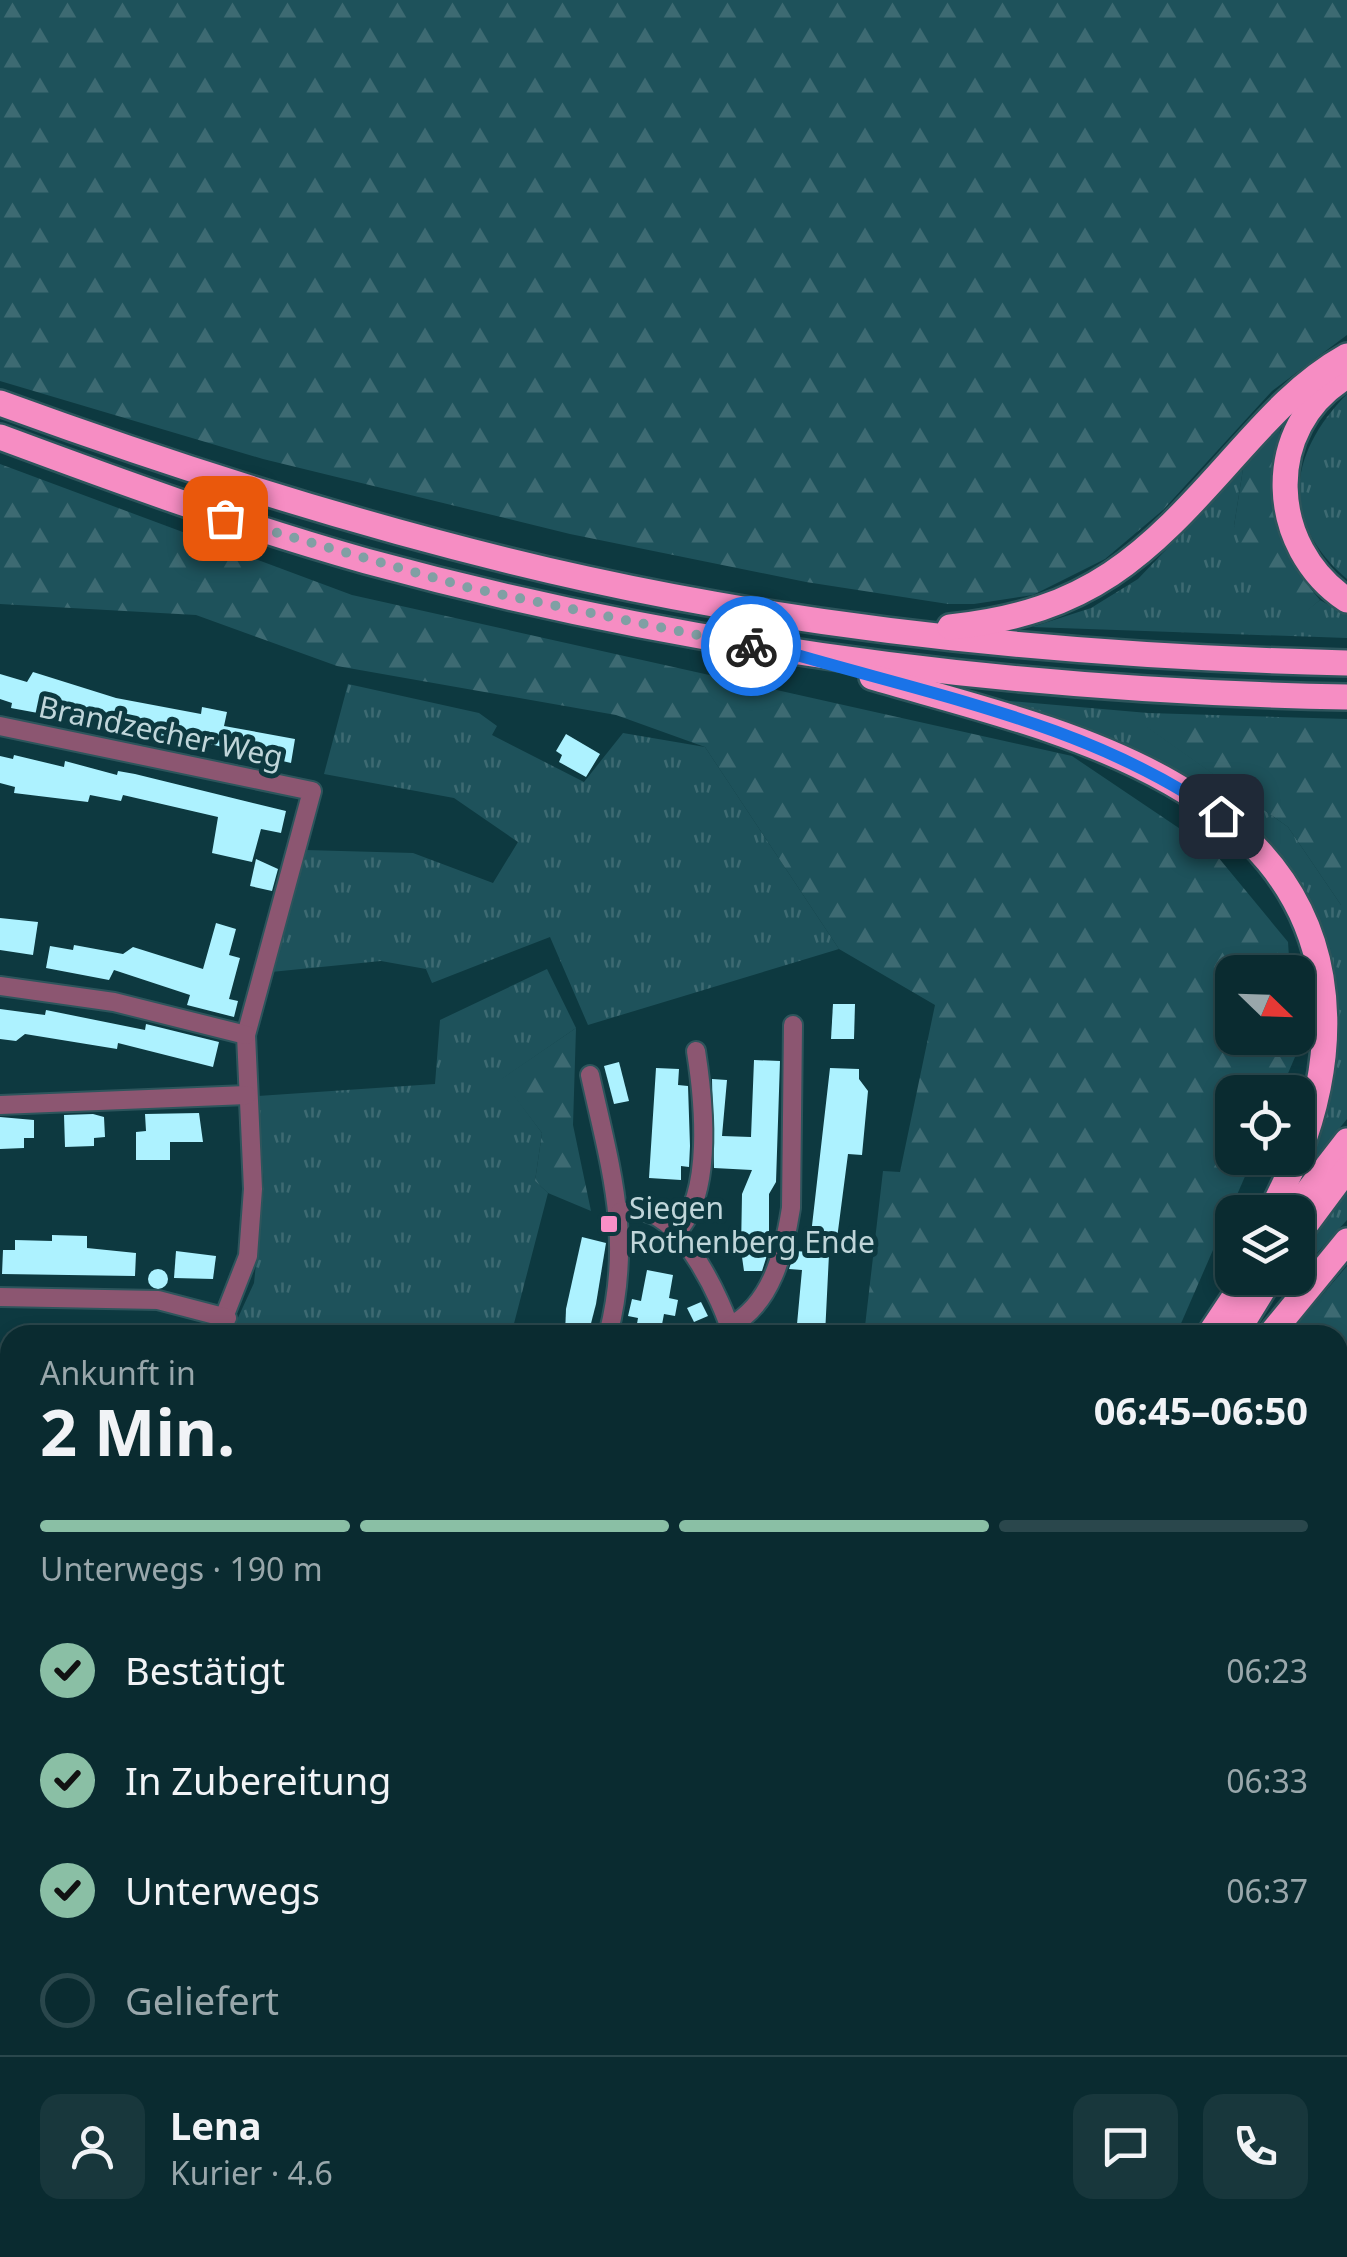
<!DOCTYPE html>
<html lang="de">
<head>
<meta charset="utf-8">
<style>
  body { margin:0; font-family:"Noto Sans",sans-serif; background:#18373c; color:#f1f3f6; height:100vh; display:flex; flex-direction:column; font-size:38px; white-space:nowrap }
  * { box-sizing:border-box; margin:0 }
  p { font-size:32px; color:#99a7ab }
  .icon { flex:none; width:55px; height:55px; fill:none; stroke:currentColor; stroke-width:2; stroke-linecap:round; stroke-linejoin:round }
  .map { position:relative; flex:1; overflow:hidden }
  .details { position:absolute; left:0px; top:1325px; width:1348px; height:932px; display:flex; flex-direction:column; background:#0a2b30; border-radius:30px 30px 0 0; box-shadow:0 5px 15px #0003,0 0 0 2px #2a474c }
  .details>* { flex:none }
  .needle { width:65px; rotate:113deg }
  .fabs { position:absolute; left:1215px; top:955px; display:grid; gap:20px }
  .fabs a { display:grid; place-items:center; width:100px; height:100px; border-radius:20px; background:#0a2b30; box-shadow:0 5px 15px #0003,0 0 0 2px #2a474c; font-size:50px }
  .pin { position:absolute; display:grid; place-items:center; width:85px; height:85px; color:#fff; margin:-42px; border-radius:20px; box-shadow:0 5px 15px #0006 }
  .courier { position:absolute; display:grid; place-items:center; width:100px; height:100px; margin:-50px; border:8px solid #1a73e8; border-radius:50%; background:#fff; color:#222; box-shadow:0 2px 12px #0007 }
  .overview em { font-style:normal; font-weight:700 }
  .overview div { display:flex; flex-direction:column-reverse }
  .overview { display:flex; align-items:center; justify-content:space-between; height:170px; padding:0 40px }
  h1 { font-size:65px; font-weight:700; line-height:75px }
  .bar { display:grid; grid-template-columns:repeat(4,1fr); gap:15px 10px; align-content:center; height:120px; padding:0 40px }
  .bar i { height:12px; border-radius:8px; background:#2a474c }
  .bar .current { background:#8abfa5 }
  .bar p { grid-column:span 4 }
  .line { display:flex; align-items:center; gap:25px; padding:0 40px; border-top:2px solid #2a474c }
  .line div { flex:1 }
  .round { display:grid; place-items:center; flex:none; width:105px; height:105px; border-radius:20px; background:#18373c }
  ol { padding:0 40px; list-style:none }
  li { display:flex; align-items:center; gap:30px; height:110px }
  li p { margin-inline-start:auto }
  li .icon { padding:10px; border-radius:50%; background:#8abfa5; color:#111; stroke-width:4 }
  li:last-child { color:#99a7ab }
  li i { width:55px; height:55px; border:5px solid #2a474c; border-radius:50% }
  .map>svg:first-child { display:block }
</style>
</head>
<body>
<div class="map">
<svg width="1347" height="2257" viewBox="0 0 1347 2257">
  <defs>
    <pattern id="grass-tufts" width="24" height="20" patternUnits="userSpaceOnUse" patternTransform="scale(2.5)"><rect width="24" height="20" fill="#1e525b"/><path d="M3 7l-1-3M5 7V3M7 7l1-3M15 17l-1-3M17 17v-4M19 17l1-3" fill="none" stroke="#3d6a72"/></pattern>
    <pattern id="forest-firs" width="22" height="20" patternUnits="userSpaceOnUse" patternTransform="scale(2.5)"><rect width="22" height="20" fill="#1e525b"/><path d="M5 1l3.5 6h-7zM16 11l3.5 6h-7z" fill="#3d6a72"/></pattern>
  </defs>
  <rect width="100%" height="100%" fill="#0d3940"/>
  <g fill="url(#grass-tufts)">
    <path d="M1347 394V579C1279 521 1288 454 1347 394Z"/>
    <polygon points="1243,469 1234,526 1301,615 1320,600 1347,615 1347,638 1032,627 1091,608 1138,579"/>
    <polygon points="348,684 479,713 497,726 492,735 584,782 623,733 705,747 839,949 588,1025 550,937 432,983 426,969 381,961 271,972 305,850 413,853 493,883 518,842 454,798 324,774"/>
    <polygon points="964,697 1148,713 1347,719 1347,726 1146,726 1288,827 1341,905 1347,905 1347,1119 1308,1167 1323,959 1221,808"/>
    <polygon points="547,969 576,1028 502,1079 542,1133 535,1181 548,1193 511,1335 230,1335 254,1283 264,1187 258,1096 435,1084 440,1020"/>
    <polygon points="1347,1190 1347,1220 1298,1274 1298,1258"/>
  </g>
  <g fill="url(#forest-firs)">
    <polygon points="0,0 1347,0 1347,335 1272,391 1163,510 1105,559 1033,595 974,604 948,604 806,582 570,534 263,459 0,381"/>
    <path d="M1281 425C1267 506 1267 535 1320 600L1301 616 1257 588 1234 526 1243 469Z"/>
    <polygon points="0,464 352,595 1072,756 1213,851 1288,942 1290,972 1232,972 1232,1038 1294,1038 1295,1057 1280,1092 1232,1092 1232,1158 1253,1158 1176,1335 864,1335 883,1171 900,1172 935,1005 839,949 705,747 616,715 337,666 196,615 0,604"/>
    <polygon points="1145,726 1347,726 1347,905 1341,905 1288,827"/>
    <polygon points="576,1028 573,1125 591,1211 548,1193 535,1181 542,1133 501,1079"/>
    <polygon points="1347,1266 1347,2257 1133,2257 1132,2248 1338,2248 1338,1335 1288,1335"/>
    <polygon points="326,2248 370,2248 366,2257 324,2257"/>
    <polygon points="675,2248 1059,2248 1060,2257 671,2257"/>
  </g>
  <g fill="#adf2ff">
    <polygon points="33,672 116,698 201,714 202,707 227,712 224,726 295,739 291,763 167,734 162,737 142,720 140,732 11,708 12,703 0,699 0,674 27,682"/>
    <polygon points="566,734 600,754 586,777 559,762 562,755 556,751"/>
    <polygon points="14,755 64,767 65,761 117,775 118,771 135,774 286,811 281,833 261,829 252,862 212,853 218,817 123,795 121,801 90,795 88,802 14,793 15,787 0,783 0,756 13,759"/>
    <polygon points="256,859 278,869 272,891 250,886"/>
    <polygon points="0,918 38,922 33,955 0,950"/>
    <polygon points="216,923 236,929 229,955 240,958 229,999 238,1001 234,1017 187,1005 190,995 114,970 109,980 46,968 50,946 73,950 74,945 123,954 133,947 203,969"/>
    <polygon points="833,1004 855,1004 854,1039 831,1039"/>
    <polygon points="0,1009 45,1015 46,1010 145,1030 146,1024 219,1042 213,1067 118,1043 117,1049 25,1034 16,1041 0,1039"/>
    <polygon points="754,1060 780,1061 776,1182 769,1194 769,1249 762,1271 744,1271 741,1250 742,1194 752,1170 714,1168 712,1079 727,1080 722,1136 751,1137"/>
    <polygon points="619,1062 629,1101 614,1104 604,1066"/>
    <polygon points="656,1068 679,1069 678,1085 688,1086 690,1146 689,1167 681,1166 681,1180 649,1178"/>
    <polygon points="830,1068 859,1069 859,1079 868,1091 862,1155 848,1154 835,1254 829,1254 825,1335 796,1335 802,1270 789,1269 795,1251 809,1252"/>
    <polygon points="199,1113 203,1142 170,1142 170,1160 136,1160 136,1132 146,1131 145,1114"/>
    <polygon points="93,1114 104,1117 105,1137 94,1138 94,1146 65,1147 64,1115"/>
    <polygon points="0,1117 34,1120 34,1138 24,1138 24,1148 0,1149"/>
    <polygon points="52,1235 87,1236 87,1248 136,1253 135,1276 2,1274 3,1250 15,1250 15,1240 52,1241"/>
    <polygon points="582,1237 606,1243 596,1304 588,1335 565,1335 566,1309"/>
    <polygon points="176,1251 216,1256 213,1279 174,1278"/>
    <circle cx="158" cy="1279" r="10"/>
    <polygon points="647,1270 673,1275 669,1298 678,1300 675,1316 664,1314 660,1335 635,1335 638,1318 628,1316 632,1299 641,1301"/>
    <polygon points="701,1302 708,1316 694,1322 687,1308"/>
  </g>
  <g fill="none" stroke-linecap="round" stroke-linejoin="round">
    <g stroke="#2d555c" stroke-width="22">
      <g id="minor">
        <polyline points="0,726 312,791 246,1035 253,1189 248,1256 217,1335"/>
        <polyline points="0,986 114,1002 246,1035"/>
        <path d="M590 1075C611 1170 633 1238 608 1335"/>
        <polyline points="0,1105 247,1095"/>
        <path d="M620 1212C628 1212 638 1210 645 1212 683 1220 722 1299 732 1335"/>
        <path d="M677 1232C713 1193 704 1102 696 1051"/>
        <polyline points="0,1297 158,1300 227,1318"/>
        <path d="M730 1326C772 1304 784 1252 791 1208L793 1025"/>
        <polyline points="0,1564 10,1564"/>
        <polyline points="0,1632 10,1624"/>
        <polyline points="0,1900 10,1908"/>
        <polyline points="0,2066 10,2026"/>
        <polyline points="242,2257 246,2248"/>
        <polyline points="443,2257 444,2248"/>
        <polyline points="547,2257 554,2248"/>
      </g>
    </g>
    <g stroke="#2d555c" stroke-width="30">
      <g id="highway">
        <path d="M1347 376C1261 427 1268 548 1347 600"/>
        <path d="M0 403C192 473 388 535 587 579 837 634 1092 657 1347 663"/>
        <path d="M0 437C121 482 242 526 366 561 687 649 1014 691 1347 697"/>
        <path d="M950 627C1090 612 1145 557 1234 457 1268 419 1302 381 1347 356"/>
        <path d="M872 677C1035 725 1287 774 1321 977 1331 1037 1320 1099 1298 1156"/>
        <polyline points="1271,1212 1297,1158"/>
        <polyline points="1292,1212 1347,1141"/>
        <polyline points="1298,1235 1347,1169"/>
        <polyline points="1209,1335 1247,1278"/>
        <polyline points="1235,1335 1270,1278"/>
        <polyline points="1270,1335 1347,1241"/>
        <polyline points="1094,2248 1095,2257"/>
        <polyline points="1112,2248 1113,2257"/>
      </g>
    </g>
    <use href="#minor" stroke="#8c5671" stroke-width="18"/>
    <use href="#highway" stroke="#f68dc3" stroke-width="25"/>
  </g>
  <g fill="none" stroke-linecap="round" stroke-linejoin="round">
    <polyline stroke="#819fa4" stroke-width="10" stroke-dasharray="0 18" points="225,518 470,588 751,646"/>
    <path stroke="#1a73e8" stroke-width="12" d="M751 646 790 653C937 696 1095 726 1221 816"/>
  </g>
  <rect fill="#fa8fc7" stroke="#0d3940" stroke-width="4" x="599" y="1214" width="20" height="20" rx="5"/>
  <g text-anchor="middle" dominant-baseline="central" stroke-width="10" stroke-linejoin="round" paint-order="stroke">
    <g font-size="30" fill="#c0d6da" stroke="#0d3940">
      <text transform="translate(161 731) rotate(12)">Brandzecher Weg</text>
    </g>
    <g font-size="30" fill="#c0d6da" stroke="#0d3940" text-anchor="start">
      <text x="629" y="1207">Siegen<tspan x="629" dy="34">Rothenberg Ende</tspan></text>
    </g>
  </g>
</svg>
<div class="fabs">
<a><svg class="needle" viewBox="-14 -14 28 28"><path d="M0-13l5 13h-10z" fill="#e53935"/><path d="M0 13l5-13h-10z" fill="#99a7ab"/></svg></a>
<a><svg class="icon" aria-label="locate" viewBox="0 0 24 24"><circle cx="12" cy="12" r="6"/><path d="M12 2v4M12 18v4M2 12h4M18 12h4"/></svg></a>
<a><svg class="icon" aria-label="layers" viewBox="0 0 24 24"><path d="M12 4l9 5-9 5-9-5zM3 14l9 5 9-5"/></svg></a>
</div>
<div class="pin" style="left:225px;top:518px;background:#ea580c"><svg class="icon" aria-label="bag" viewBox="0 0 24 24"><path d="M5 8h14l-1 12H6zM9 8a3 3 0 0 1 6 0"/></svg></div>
<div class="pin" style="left:1221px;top:816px;background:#1f2937"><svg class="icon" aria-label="home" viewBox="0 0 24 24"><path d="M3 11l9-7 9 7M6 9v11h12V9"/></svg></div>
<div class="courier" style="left:751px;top:646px"><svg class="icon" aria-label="bike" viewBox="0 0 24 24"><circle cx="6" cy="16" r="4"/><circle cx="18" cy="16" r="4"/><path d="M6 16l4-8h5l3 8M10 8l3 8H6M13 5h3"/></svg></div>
<section class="details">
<div class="overview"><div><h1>2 Min.</h1><p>Ankunft in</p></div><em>06:45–06:50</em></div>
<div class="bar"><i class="current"></i><i class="current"></i><i class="current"></i><i></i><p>Unterwegs · 190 m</p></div>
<ol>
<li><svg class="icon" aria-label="check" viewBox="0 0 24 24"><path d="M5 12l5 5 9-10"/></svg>Bestätigt<p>06:23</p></li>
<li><svg class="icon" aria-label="check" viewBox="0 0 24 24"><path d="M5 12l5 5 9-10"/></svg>In Zubereitung<p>06:33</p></li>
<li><svg class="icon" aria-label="check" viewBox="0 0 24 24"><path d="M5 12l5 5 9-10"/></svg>Unterwegs<p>06:37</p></li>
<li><i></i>Geliefert</li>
</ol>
<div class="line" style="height:180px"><a class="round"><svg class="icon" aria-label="person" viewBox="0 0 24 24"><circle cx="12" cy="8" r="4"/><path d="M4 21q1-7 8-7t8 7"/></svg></a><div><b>Lena</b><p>Kurier · 4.6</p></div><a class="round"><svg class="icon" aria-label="chat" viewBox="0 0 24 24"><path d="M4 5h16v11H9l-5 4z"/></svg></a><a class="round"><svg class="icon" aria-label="phone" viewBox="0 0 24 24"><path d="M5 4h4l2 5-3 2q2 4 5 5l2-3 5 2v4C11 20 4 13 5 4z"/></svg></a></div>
</section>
</div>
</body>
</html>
